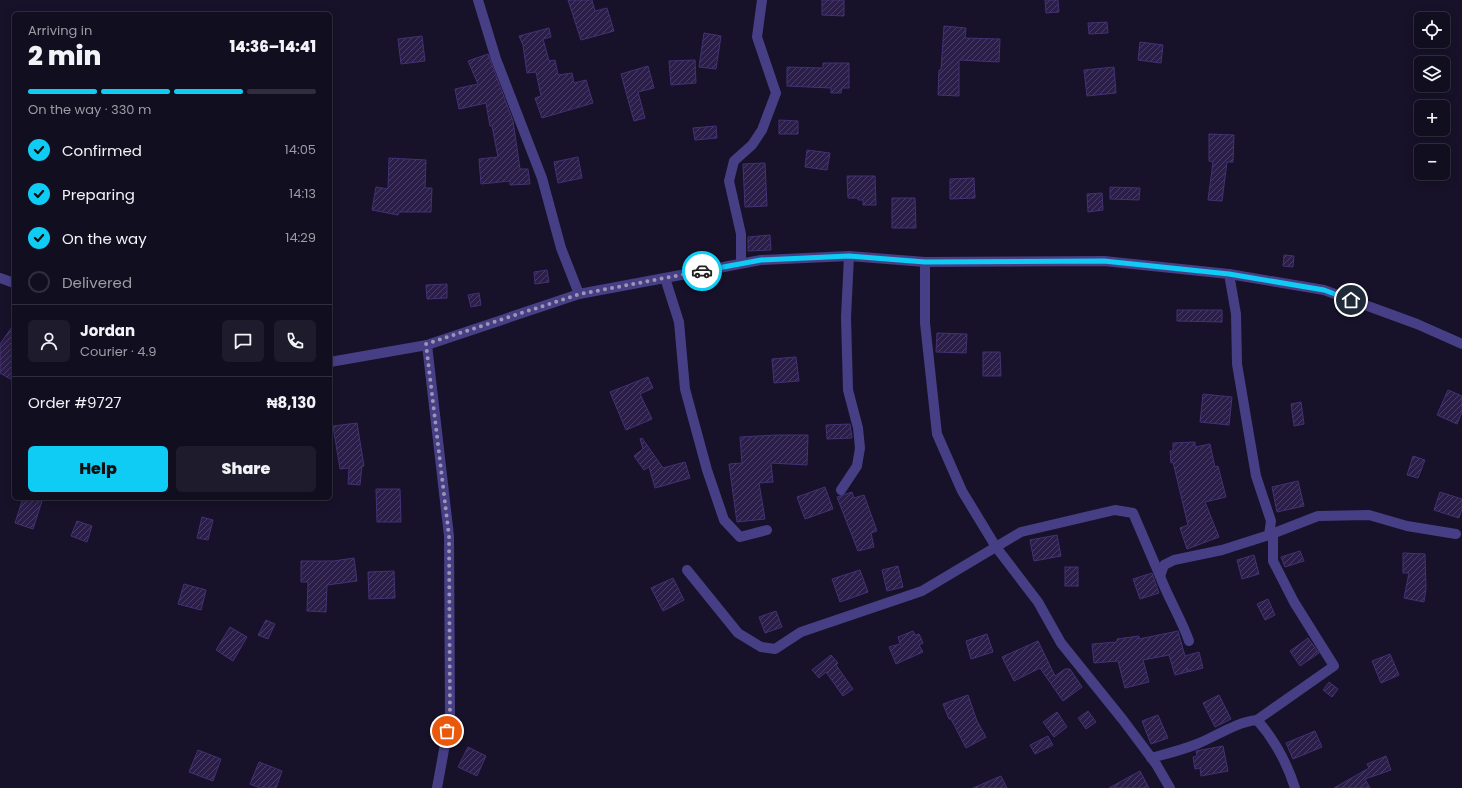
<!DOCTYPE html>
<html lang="en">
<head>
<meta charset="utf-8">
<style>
  body { margin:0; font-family:Poppins,sans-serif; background:#1e1c2c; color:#f1f3f6; height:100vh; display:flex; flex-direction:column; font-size:15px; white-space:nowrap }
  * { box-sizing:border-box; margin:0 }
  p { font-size:13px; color:#9c9ca4 }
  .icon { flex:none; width:22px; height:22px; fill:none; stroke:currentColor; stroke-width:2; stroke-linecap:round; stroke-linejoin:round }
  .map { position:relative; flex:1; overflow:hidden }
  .side { position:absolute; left:12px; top:12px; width:320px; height:488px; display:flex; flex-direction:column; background:#110e1f; border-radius:6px; box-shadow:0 2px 10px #0003,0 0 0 1px #302e3d }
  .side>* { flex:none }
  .buttons { position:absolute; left:1414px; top:12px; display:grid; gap:8px }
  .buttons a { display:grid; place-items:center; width:36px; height:36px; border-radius:6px; background:#110e1f; box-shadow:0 2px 10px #0003,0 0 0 1px #302e3d; font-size:20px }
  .pin { position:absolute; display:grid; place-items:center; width:34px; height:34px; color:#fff; margin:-17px; border:2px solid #fff; border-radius:50%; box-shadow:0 1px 4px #0007 }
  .courier { position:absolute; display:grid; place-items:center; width:40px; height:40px; margin:-20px; border:3px solid #0fccf5; border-radius:50%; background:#fff; color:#222; box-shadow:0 1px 5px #0007 }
  .headline em { font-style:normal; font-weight:800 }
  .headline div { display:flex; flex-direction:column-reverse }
  .headline { display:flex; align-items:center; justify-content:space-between; height:68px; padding:0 16px }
  h1 { font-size:26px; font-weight:800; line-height:30px }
  .bar { display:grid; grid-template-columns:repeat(4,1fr); gap:6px 4px; align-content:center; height:48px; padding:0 16px }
  .bar i { height:5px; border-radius:3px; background:#302e3d }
  .bar .on { background:#0fccf5 }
  .bar p { grid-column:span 4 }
  .line { display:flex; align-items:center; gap:10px; padding:0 16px; border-top:1px solid #302e3d }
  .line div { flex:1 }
  .round { display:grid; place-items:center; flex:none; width:42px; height:42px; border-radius:6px; background:#1e1c2c }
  ol { padding:0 16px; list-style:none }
  li { display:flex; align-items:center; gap:12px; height:44px }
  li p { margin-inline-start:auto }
  li .icon { padding:4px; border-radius:50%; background:#0fccf5; color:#111; stroke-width:4 }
  li:last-child { color:#9c9ca4 }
  li i { width:22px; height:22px; border:2px solid #302e3d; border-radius:50% }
  .button { display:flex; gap:8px; margin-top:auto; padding:8px 16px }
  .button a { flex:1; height:46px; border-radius:6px; background:#0fccf5; color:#111; font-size:16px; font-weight:800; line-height:46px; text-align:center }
  .button a+a { background:#1e1c2c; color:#f1f3f6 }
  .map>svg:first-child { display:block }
</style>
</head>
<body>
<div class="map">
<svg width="1462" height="788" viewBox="0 0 1462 788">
  <defs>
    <pattern id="building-hatch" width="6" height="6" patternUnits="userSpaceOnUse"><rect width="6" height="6" fill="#2b1e49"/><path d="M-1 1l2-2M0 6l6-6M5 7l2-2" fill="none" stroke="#493e64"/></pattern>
  </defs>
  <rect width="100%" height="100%" fill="#171229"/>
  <g fill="url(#building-hatch)" stroke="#443174">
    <polygon points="568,0 592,0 595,11 607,8 614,31 581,40"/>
    <polygon points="822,0 844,0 844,16 822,15"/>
    <polygon points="1045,0 1058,0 1059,12 1046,13"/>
    <polygon points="1107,22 1108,33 1089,34 1088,23"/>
    <polygon points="944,26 966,28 965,38 1000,39 999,62 959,60 959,96 938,95 939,70 941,70"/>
    <polygon points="549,28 551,37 543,39 549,61 555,60 558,75 572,73 574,83 586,80 593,103 542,118 535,98 541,96 536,72 527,73 523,45 519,36"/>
    <polygon points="704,33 721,36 716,69 699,67"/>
    <polygon points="422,36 425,61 401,64 398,39"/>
    <polygon points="1140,42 1163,45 1161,63 1138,60"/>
    <polygon points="488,54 513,121 520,169 528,169 530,184 510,185 510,181 481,184 479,159 498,157 492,126 490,126 486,103 459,109 455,89 478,84 468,61"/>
    <polygon points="695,60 696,83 671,85 669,61"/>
    <polygon points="823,63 849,63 849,88 842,88 841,93 831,93 831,88 787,86 787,67 823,68"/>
    <polygon points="648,66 654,88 638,92 645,118 634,121 621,74"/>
    <polygon points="1114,67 1116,93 1087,96 1084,70"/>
    <polygon points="779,120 798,121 798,134 779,134"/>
    <polygon points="716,126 717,138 695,140 693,128"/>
    <polygon points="1209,134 1234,135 1233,162 1227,162 1222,201 1208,200 1213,162 1209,161"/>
    <polygon points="807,150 830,153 827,170 805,167"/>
    <polygon points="578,157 582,178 558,183 554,162"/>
    <polygon points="389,158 426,160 425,188 432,188 431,212 399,212 398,215 372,210 376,187 388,189"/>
    <polygon points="765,163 767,206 745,207 743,164"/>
    <polygon points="847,176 875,176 876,205 863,205 863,200 858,200 858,198 848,198"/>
    <polygon points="974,178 975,198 950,199 950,179"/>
    <polygon points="1110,187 1140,188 1139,200 1110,199"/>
    <polygon points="1102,193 1103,210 1088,212 1087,194"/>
    <polygon points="892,198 915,198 916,228 892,228"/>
    <polygon points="770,235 771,250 748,251 748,237"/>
    <polygon points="1284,255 1294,256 1293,267 1283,266"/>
    <polygon points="547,270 549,282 535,284 534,272"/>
    <polygon points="447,284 447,298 427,299 426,285"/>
    <polygon points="479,293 481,305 471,307 468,295"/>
    <polygon points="1177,310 1222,310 1222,322 1177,321"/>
    <polygon points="14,324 14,381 0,373 0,344"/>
    <polygon points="937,333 967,334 966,353 936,352"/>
    <polygon points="983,352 1000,352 1001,376 983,376"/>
    <polygon points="796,357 799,381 774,383 772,359"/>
    <polygon points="648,377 653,388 640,394 652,419 626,430 610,392"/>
    <polygon points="1448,390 1462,396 1462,412 1457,424 1437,415"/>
    <polygon points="1203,394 1232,397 1229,425 1200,422"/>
    <polygon points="1301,402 1304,424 1294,426 1291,404"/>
    <polygon points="357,423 364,466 362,466 360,485 348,484 349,468 340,469 333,426"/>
    <polygon points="850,424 852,438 827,439 826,425"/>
    <polygon points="776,435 808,435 807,465 771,463 773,482 759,483 765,519 737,522 729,464 742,463 740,437"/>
    <polygon points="642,438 663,468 685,462 690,478 655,488 649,467 644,470 634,456 643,449 640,439"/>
    <polygon points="1195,442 1195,447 1210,444 1215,467 1218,466 1226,497 1205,502 1219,537 1187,549 1180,528 1188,525 1173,462 1171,463 1170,451 1173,451 1173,443"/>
    <polygon points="1413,456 1425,460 1418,478 1407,475"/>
    <polygon points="1298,481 1304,506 1277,512 1272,487"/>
    <polygon points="825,487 833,509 805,519 797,497"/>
    <polygon points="376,489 400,489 401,522 377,522"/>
    <polygon points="852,492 854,498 864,495 877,531 871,533 874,547 858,551 837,497"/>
    <polygon points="1440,492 1462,499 1462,509 1459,518 1434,510"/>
    <polygon points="23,498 33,498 42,501 33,529 15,523"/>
    <polygon points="202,517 213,520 208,540 197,538"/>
    <polygon points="77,521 92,526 87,542 71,536"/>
    <polygon points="1057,535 1061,556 1034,561 1030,540"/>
    <polygon points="1300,551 1304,561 1285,567 1281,557"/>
    <polygon points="1403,553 1425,554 1426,589 1424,602 1404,598 1409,573 1403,573"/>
    <polygon points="1254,555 1259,574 1242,579 1237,560"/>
    <polygon points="354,558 357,581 327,585 326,612 307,611 308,582 301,582 301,561 333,561"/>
    <polygon points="898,566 903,587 887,591 882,570"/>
    <rect x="1065" y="567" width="13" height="19"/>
    <polygon points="860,570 868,592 840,602 832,579"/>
    <polygon points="394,571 395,598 369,599 368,572"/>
    <polygon points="1152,573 1159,593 1140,599 1133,579"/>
    <polygon points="673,578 684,600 663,611 651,588"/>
    <polygon points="184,584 206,590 201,610 178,604"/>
    <polygon points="1268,599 1275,615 1265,620 1257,604"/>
    <polygon points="776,611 782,627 765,633 759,617"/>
    <polygon points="266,620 275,624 268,639 258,635"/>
    <polygon points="230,627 247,637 233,661 216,650"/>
    <polygon points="913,631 915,635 919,634 923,643 919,645 923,652 896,664 889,647 900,644 898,637"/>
    <polygon points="1178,631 1185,656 1199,652 1203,668 1188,672 1187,668 1187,672 1175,675 1169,655 1143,660 1149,682 1125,688 1118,661 1094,663 1092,644 1117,642 1117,639 1139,636 1139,639"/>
    <polygon points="987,634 993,652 971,659 966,641"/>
    <polygon points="1308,638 1319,653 1300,666 1290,651"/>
    <polygon points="1038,641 1055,676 1065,669 1070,669 1082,687 1063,701 1040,668 1014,681 1002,657"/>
    <polygon points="1390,654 1399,675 1381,683 1372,661"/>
    <polygon points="831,655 838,663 836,665 853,689 843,696 826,672 819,678 812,670"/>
    <polygon points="1329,682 1338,689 1332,697 1323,690"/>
    <polygon points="968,695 977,721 986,737 966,748 951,719 949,719 943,704"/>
    <polygon points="1219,695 1231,719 1215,727 1203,703"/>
    <polygon points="1088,711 1096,722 1086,729 1078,718"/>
    <polygon points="1057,712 1067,727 1054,737 1043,722"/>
    <polygon points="1158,715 1168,738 1151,744 1142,721"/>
    <polygon points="1315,731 1322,747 1293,759 1286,743"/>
    <polygon points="1048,736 1053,745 1035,754 1030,745"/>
    <polygon points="1223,746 1228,771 1201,776 1200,768 1195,769 1193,757 1197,756 1196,751"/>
    <polygon points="468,747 486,756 477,776 458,767"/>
    <polygon points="198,750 221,759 213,781 189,772"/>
    <polygon points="1386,756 1391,770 1365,779 1370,788 1334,788 1369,768 1367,764"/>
    <polygon points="259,762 282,771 276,788 260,788 250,784"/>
    <polygon points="1140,771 1149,788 1109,788"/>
    <polygon points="1001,776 1007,788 973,788"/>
  </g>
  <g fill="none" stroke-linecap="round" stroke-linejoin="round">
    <g stroke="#473f86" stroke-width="10">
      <polyline points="478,0 496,59 542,178 561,248 579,294"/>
      <polyline points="925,262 925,323 937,434 962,491 996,547 1038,602 1061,643 1123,720 1156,764 1170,788"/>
      <polyline points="741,263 741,234 729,181 734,161 752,145 762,130 776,93 757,37 762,0"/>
      <polyline points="665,278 679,322 685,389 707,470 724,520 740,537 767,530"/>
      <polyline points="427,345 449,536 450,717 437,788"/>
      <polyline points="841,490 857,466 860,448 858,428 848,390 846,317 849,256"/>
      <polyline points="1269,535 1318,516 1369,515 1407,526 1456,534"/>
      <polyline points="687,570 738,633 761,647 775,649 801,632 922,591 1021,532 1115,510 1133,513 1160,576"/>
      <path d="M1189 641C1181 618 1168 598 1160 576L1164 565 1174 560 1222 550 1269 535 1271 521 1256 476 1237 364 1236 314 1229 274"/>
      <polyline points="1257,720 1334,666 1294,602 1273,561 1273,533"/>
      <path d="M1151 758C1166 754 1182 750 1197 744 1217 736 1236 722 1257 720 1275 740 1287 763 1295 788"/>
    </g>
    <g stroke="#473f86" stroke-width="10">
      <polyline points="0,278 14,283"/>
      <polyline points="330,362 427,345 579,294 761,260 849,256 925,262 1104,261 1229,274 1324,290 1417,324 1462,344"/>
    </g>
  </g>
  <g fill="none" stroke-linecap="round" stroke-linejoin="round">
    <polyline stroke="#9b95b3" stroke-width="4" stroke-dasharray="0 7.2" points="447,731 450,717 449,536 426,344 580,294 702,271"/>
    <polyline stroke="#0fccf5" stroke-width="5" points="702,271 761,260 849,256 925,262 1104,261 1229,274 1324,290 1351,300"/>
  </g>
</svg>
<div class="buttons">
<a><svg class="icon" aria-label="locate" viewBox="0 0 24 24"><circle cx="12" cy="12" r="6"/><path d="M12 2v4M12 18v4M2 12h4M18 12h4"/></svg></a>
<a><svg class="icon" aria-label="layers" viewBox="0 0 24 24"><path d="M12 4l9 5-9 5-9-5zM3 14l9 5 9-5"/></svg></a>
<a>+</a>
<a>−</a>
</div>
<div class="pin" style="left:447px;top:731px;background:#ea580c"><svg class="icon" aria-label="bag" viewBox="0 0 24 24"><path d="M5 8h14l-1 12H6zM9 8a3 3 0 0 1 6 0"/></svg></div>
<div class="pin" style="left:1351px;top:300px;background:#1f2937"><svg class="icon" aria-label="home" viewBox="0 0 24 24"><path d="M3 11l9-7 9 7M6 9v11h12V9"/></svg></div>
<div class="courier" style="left:702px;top:271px"><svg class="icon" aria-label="car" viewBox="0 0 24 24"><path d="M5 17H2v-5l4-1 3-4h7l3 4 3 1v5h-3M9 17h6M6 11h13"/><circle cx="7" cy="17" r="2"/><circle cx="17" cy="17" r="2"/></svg></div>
<section class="side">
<div class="headline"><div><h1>2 min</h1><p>Arriving in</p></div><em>14:36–14:41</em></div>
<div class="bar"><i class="on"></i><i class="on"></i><i class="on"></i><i></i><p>On the way · 330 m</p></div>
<ol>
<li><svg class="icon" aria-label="check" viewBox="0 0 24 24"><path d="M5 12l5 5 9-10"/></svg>Confirmed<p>14:05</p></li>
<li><svg class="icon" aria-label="check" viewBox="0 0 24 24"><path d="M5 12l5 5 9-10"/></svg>Preparing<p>14:13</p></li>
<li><svg class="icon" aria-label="check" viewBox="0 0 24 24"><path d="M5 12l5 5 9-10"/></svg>On the way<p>14:29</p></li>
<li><i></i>Delivered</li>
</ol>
<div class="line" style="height:72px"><a class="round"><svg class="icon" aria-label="person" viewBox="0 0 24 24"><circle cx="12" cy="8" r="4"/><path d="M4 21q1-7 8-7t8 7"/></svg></a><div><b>Jordan</b><p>Courier · 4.9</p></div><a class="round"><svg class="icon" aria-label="chat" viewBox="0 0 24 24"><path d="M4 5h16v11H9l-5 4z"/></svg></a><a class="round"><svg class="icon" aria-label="phone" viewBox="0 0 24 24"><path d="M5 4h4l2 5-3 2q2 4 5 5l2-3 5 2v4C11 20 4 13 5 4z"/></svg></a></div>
<div class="line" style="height:52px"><div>Order #9727</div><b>₦8,130</b></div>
<div class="button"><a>Help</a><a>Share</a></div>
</section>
</div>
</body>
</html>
